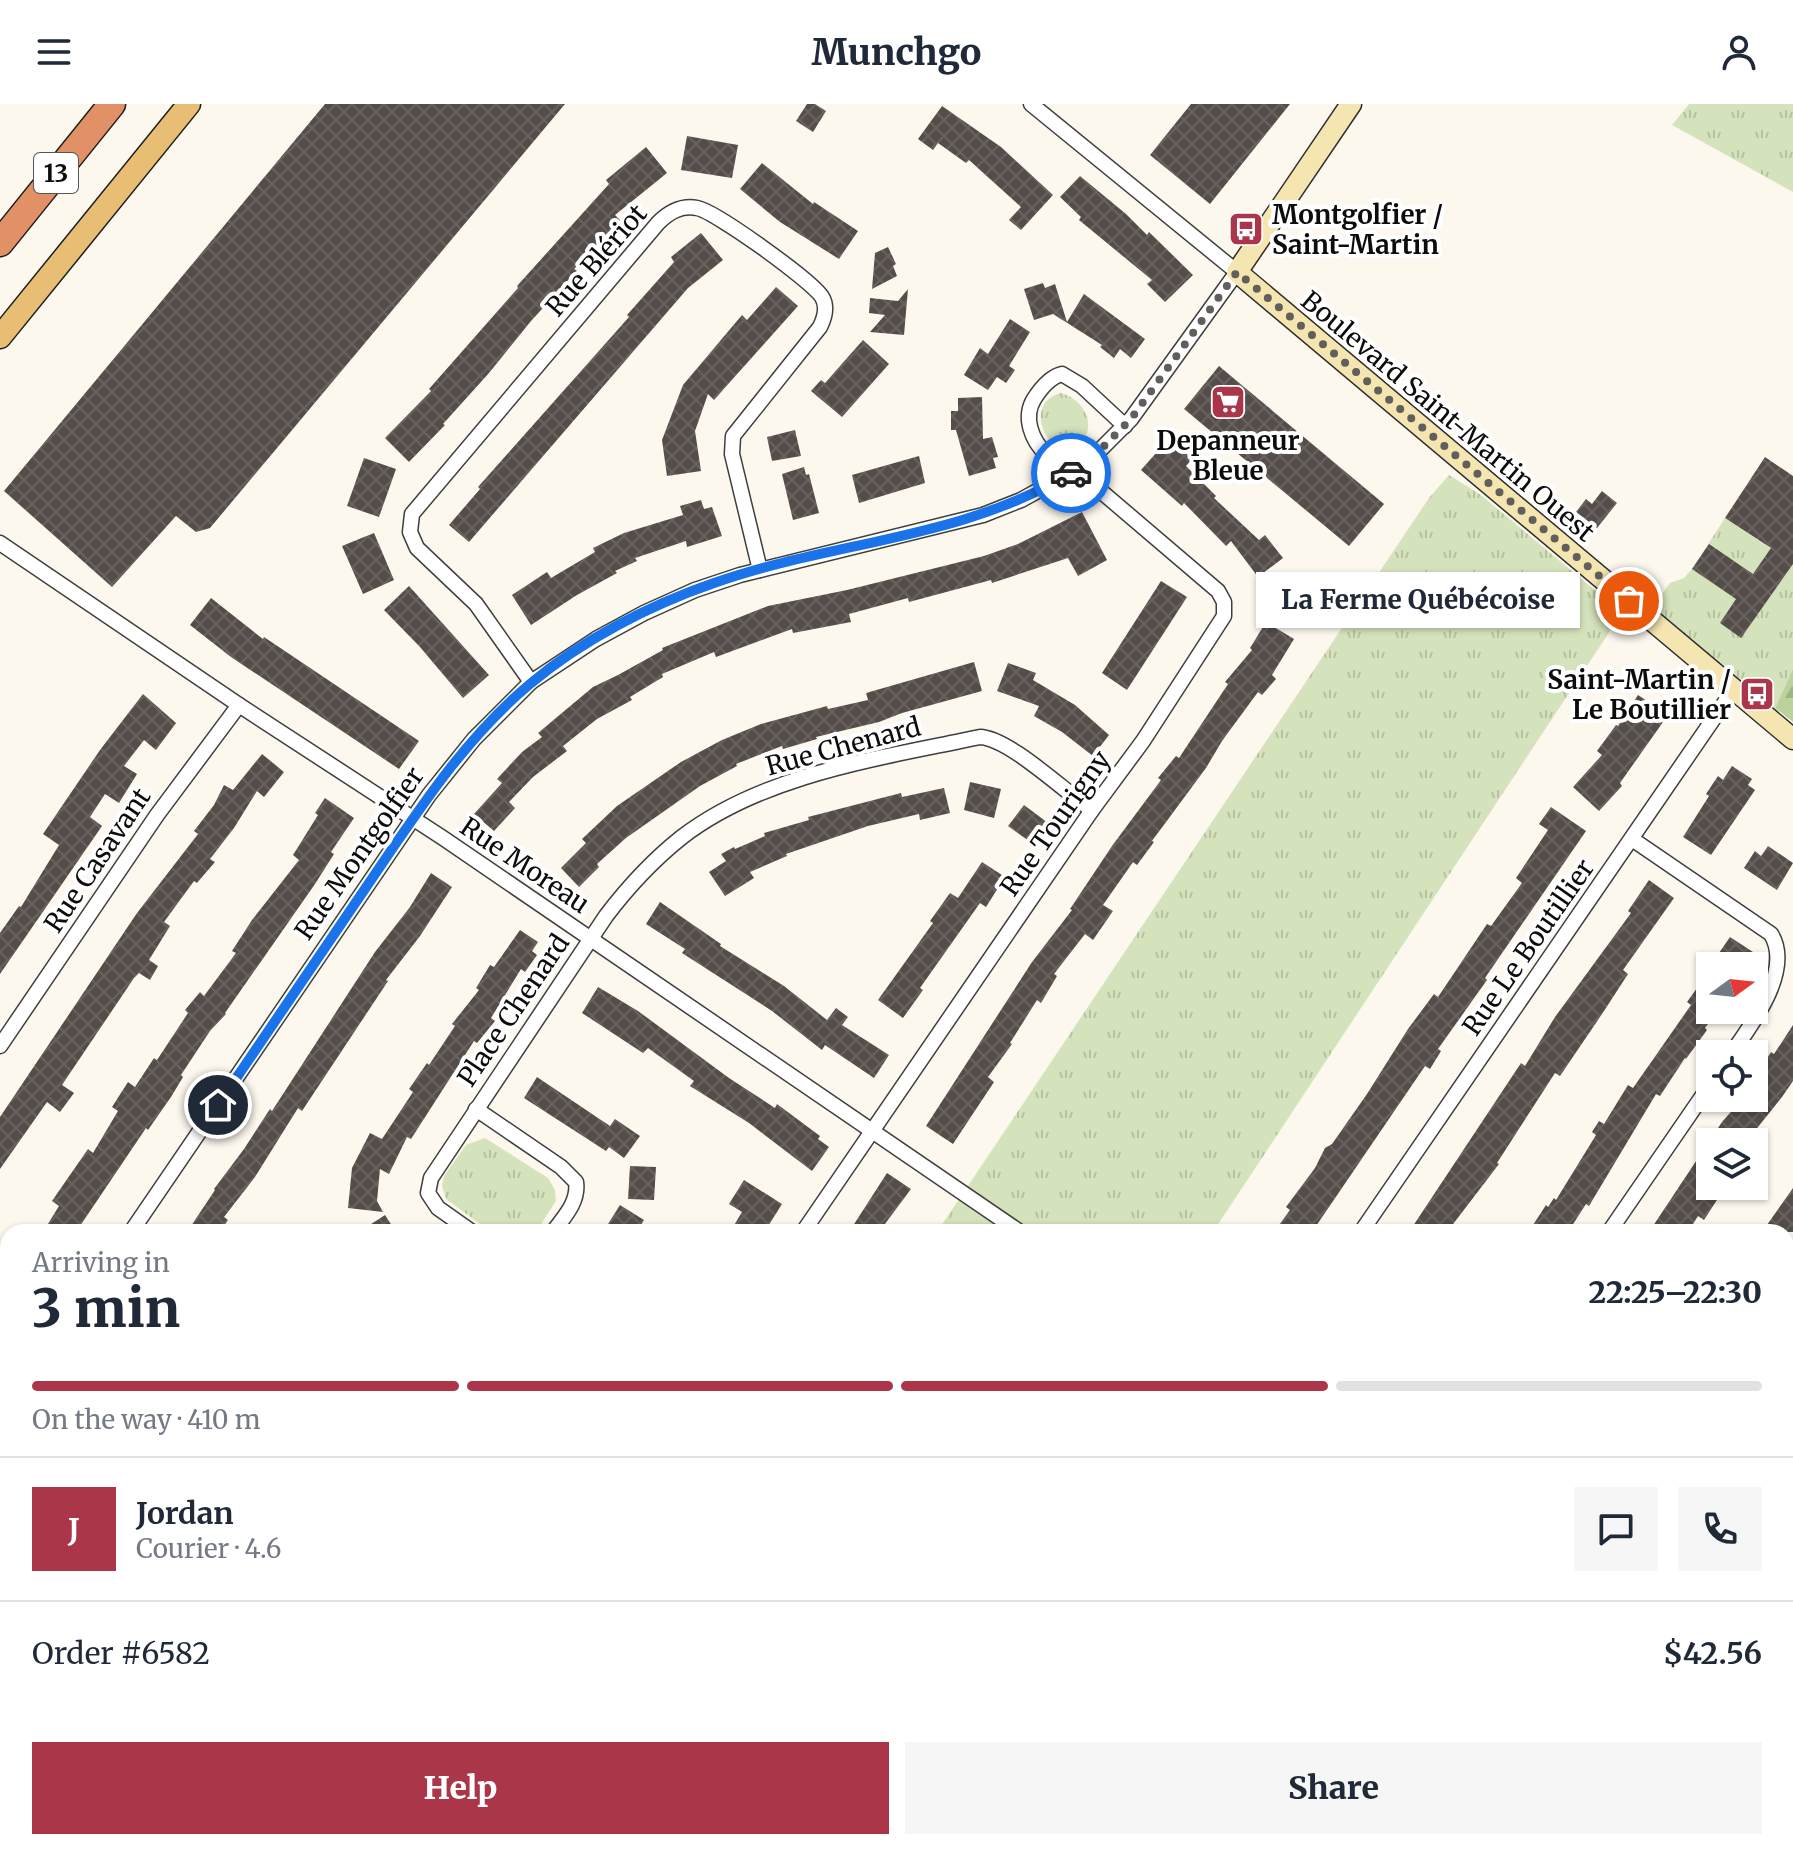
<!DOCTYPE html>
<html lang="en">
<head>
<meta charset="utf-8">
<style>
  body { margin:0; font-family:Merriweather,serif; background:#f6f6f7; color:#1f2937; height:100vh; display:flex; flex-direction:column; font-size:30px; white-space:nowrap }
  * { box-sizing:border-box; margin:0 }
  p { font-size:26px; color:#747a83 }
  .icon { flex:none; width:44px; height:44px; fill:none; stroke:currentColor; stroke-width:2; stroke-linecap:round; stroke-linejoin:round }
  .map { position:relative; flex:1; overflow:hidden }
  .side { position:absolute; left:0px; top:1120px; width:1794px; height:626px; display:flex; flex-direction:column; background:#fff; border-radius:24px 24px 0 0; box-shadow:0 2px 6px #0004 }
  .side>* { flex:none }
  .needle { width:52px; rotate:75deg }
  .tools { position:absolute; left:1696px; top:848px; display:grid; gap:16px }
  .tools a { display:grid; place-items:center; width:72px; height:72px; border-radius:0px; background:#fff; box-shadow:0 2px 6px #0004; font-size:40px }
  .pin { position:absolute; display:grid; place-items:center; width:68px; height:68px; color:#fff; margin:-34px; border:4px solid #fff; border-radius:50%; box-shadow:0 2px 8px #0007 }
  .courier { position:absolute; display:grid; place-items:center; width:80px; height:80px; margin:-40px; border:6px solid #1a73e8; border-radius:50%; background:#fff; color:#222; box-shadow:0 2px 10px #0007 }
  .bubble { position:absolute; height:56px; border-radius:0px; background:#fff; box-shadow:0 2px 6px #0004; font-size:26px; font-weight:800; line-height:56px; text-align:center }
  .summary em { font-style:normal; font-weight:800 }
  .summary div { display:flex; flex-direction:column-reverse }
  .summary { display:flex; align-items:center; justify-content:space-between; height:136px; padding:0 32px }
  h1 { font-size:52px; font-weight:800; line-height:60px }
  .bar { display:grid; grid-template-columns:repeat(4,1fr); gap:12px 8px; align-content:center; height:96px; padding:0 32px }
  .bar i { height:10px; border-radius:6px; background:#e0e1e3 }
  .bar .selected { background:#ab3649 }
  .bar p { grid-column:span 4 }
  .line { display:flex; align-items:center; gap:20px; padding:0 32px; border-top:2px solid #e0e1e3 }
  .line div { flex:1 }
  .round { display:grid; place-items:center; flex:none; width:84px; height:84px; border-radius:0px; background:#f6f6f7 }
  .cta { display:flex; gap:16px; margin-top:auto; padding:16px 32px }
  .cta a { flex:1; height:92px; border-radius:0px; background:#ab3649; color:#fff; font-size:32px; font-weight:800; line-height:92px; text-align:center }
  .cta a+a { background:#f6f6f7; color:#1f2937 }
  header { display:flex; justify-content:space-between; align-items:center; height:104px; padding:0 32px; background:#fff; font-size:36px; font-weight:800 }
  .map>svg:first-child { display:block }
</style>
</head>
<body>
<header><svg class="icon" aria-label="menu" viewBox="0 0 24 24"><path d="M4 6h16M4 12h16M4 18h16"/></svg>Munchgo<svg class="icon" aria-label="person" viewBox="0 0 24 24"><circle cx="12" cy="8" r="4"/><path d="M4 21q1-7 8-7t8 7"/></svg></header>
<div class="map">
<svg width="1793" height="1745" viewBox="0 0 1793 1745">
  <defs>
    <pattern id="grass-tufts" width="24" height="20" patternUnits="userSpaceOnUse" patternTransform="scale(2)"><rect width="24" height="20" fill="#d5e3bc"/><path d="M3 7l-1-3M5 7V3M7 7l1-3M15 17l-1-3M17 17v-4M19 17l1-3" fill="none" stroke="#b6c2a0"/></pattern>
    <pattern id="forest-firs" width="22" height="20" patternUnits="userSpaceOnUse" patternTransform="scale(2)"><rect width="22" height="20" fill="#bbd29d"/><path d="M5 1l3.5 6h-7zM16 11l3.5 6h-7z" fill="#a0b386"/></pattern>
    <pattern id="building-cross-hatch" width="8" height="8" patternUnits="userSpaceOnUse" patternTransform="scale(2)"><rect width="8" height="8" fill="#544d4a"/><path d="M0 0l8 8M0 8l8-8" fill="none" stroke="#686260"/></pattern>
  </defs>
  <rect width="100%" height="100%" fill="#fdf8ee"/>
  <g fill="url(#grass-tufts)">
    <polygon points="1689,0 1793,0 1793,88 1672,21"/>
    <path d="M1061 289C1088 296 1102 333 1069 344L1051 338C1036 321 1036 295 1061 289Z"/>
    <polygon points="1449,371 1481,391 1615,503 1620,512 1213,1128 937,1128 1429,394"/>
    <polygon points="1725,414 1793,459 1793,565 1775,604 1653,503 1670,479 1684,474 1692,465"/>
    <polygon points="485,1034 548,1074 555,1086 556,1097 536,1128 491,1128 446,1095 442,1082 444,1072 466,1041"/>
    <polygon points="559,1738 1088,1738 1072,1745 568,1745"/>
  </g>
  <polygon fill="url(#forest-firs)" points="1793,565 1793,618 1775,604"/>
  <g fill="url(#building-cross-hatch)">
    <polygon points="325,0 565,0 210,424 196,428 176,412 112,483 4,387"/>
    <polygon points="807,0 815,0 826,7 813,28 796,17"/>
    <polygon points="1191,0 1290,0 1210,100 1150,51"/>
    <polygon points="942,2 1001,43 1053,91 1021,126 1009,116 1021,103 969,56 966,59 938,39 933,46 918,35"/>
    <polygon points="687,32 738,41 732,74 681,66"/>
    <polygon points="646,43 667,69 615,111 620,116 574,165 577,167 531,217 489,269 443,320 445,321 409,358 385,334 431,287 429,285 518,184 517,182 609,80 606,76"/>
    <polygon points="762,59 813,100 814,98 858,127 839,155 780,118 740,85"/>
    <polygon points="1080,72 1126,110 1147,131 1149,128 1193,171 1165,198 1147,180 1152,176 1079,116 1081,113 1060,93"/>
    <polygon points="701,129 723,156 688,184 469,438 449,421 480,385 478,383 629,213 627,211 674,158 671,153"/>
    <polygon points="888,143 896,160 893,162 897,172 872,185 875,149"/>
    <polygon points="1043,179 1045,184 1055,180 1067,218 1084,190 1145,235 1131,254 1120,245 1114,254 1100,243 1102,241 1053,210 1034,216 1024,185"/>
    <polygon points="776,183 798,202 714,296 708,290 695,327 701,367 667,372 662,336 683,281 742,211 747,216"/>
    <polygon points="908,185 904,231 870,228 885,211 869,209 870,194 898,197"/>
    <polygon points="1010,215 1030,228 1009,262 1015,266 1006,279 997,273 988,286 964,271 980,244 988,250"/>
    <polygon points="863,236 889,260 842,313 811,287 821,276 825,279"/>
    <polygon points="1219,262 1384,400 1349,442 1184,305"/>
    <polygon points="982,293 983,335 992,333 998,353 993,354 996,364 969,372 956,326 951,326 951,307 958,307 958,294"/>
    <polygon points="795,326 801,352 772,357 767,333"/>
    <polygon points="1164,340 1174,348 1179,342 1193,354 1186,362 1216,392 1214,394 1259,436 1265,431 1283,454 1258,473 1231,437 1226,442 1184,399 1182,402 1141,366"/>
    <polygon points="919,352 925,379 859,399 852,371"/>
    <polygon points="1765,353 1793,372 1793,460 1741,534 1720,519 1736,495 1692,465 1709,440 1753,470 1771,444 1725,414"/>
    <polygon points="364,354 396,365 379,413 347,402"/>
    <polygon points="804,363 806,371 809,370 819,409 793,416 782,370"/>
    <polygon points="1602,387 1617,399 1597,424 1576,408 1586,395 1592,400"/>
    <polygon points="701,396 704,405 712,403 722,432 687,443 686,437 635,454 637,457 615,467 617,469 577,491 531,521 512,491 547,468 551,474 595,448 593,444 624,429 683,411 680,402"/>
    <polygon points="1082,408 1107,456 1078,472 1068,454 992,479 991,476 909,498 908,494 849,510 851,518 793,529 792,525 716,553 714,548 662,570 663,573 630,593 632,596 597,615 563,642 567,647 533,673 509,698 515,704 494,727 474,710 502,679 497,675 522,648 542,633 538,629 593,583 618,571 663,546 662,544 768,502 847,486 984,452 1018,440"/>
    <polygon points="374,429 394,476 363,490 342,442"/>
    <polygon points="1299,474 1304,504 1269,510 1264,480"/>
    <polygon points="1161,477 1187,493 1127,586 1102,569"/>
    <polygon points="409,482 489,571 463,594 420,543 384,506"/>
    <polygon points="211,494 263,535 264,533 419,637 399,665 231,553 190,521"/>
    <polygon points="1266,518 1294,535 1272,571 1276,575 1262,591 1258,588 1222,637 1206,664 1152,737 1154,738 1137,761 1133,758 1103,801 1113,807 1093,836 1085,830 1054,870 1057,872 1041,899 1037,896 1010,939 1012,940 988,973 994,978 953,1040 926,1022 1032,858 1072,806 1070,805 1112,742 1161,676 1158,674 1176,652 1179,654 1228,580 1225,578 1252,546 1250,544"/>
    <polygon points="974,558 982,587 902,609 879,618 816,633 817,635 783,645 782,642 736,660 737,662 700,682 626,734 597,760 599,763 579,783 561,764 586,739 582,735 617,702 681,658 722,636 761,620 827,602 828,605 868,596 866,589"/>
    <polygon points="1008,559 1036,569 1033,576 1075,601 1109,631 1093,652 1062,628 1034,612 1039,602 997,587"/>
    <polygon points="143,590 176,619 156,646 144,636 124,662 137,670 119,699 105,690 90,713 102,722 0,870 0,829 19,802 21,803 59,741 43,730 100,646"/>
    <polygon points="1638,591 1668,611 1620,679 1622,682 1599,707 1573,683 1602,651 1597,647 1616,621 1618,622"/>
    <polygon points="262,650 284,668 264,693 257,687 234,724 210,755 215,758 197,779 194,777 164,818 170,822 149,856 158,862 150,876 139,869 134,874 62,981 74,989 60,1008 47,998 0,1065 0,1013 137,809 198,730 194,727 214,701 224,681 233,686"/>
    <polygon points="1732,662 1752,675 1748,681 1755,686 1711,751 1683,733 1709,692 1706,690 1718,672 1723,676"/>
    <polygon points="970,678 1001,685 994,714 964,706"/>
    <polygon points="944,684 950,709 920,716 919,710 868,722 786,750 787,752 750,768 754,774 725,792 709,768 726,757 721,750 734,743 735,745 765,732 764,729 809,716 808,713 901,689 902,693"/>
    <polygon points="325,694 354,714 331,748 334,750 315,780 225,909 226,910 210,927 181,971 183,973 171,993 148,1026 146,1024 76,1128 43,1128 59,1102 52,1097 88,1045 93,1049 118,1007 112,1003 128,978 135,983 154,954 157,956 188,909 185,906 200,888 204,892 236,849 232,847 252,816 299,756 293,751 318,711 315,709"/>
    <polygon points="1024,701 1048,719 1033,740 1008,722"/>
    <polygon points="1551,703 1586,727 1485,874 1487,876 1438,945 1441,947 1430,965 1425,962 1312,1128 1274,1128 1290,1106 1286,1103 1315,1064 1325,1044 1332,1040 1367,990 1408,925 1434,890 1438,893 1487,820 1491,822 1522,779 1516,774 1548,726 1539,720"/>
    <polygon points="1768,742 1793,759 1777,786 1744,764 1755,747 1761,752"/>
    <polygon points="982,758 1005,773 986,803 980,799 920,884 923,886 903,914 878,896 933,819 930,817 950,789 958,794"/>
    <polygon points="431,769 452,783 420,832 386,876 388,877 302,1007 298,1004 255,1073 224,1113 228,1116 220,1128 187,1128 215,1086 214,1085 244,1045 270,1005 272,1007 375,848 410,803"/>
    <polygon points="1649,776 1674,794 1623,866 1628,870 1602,910 1560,972 1555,969 1497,1059 1499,1060 1447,1128 1409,1128 1521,959 1525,962 1555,913 1631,809 1628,807"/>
    <polygon points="660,798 721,840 720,842 784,882 827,916 836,904 848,913 842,921 889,951 874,974 825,941 822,946 772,907 682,849 685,845 646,820"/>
    <polygon points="520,826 538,838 532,847 537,851 525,868 521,865 491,914 495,917 477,939 474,937 411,1035 407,1033 389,1070 380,1065 377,1097 383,1108 348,1104 352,1064 370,1029 382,1035 413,988 409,985 427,959 429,961 455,922 452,920 479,886 476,884 490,861 494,863"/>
    <polygon points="1730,833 1756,850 1748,862 1710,862"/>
    <polygon points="1710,866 1710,906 1718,906 1705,924 1707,926 1686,955 1685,954 1660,992 1656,990 1589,1102 1586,1100 1568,1128 1544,1128 1533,1121 1546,1101 1548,1103 1554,1094 1556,1096 1596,1031 1592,1028 1599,1017 1604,1020 1628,981 1633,984 1691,901 1687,898"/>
    <polygon points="598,883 638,907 729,974 775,1004 777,1000 820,1032 818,1035 829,1043 812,1067 749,1019 690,982 694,977 648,944 643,949 582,909"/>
    <polygon points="1793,921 1793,977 1782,993 1746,1038 1710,1038 1710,1082 1726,1082 1704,1116 1698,1112 1688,1128 1649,1128 1722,1018 1743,994 1754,994 1754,983 1768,963 1763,960 1771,948 1774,950"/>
    <polygon points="537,973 610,1022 615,1015 640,1032 624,1054 609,1043 606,1047 524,994"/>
    <polygon points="630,1062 656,1063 654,1096 628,1095"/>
    <polygon points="887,1069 911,1085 879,1128 849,1128"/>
    <polygon points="744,1076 782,1100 767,1124 763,1121 759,1128 730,1128 742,1108 729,1100"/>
    <polygon points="1793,1084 1793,1128 1762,1128"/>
    <polygon points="620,1101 644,1116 637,1128 603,1128"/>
    <polygon points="385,1111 396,1128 359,1128"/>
  </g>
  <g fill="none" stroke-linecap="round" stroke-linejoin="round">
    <g stroke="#3f3f3f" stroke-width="17">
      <g id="street">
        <path d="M1072 368C1065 358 1055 359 1047 351 1031 336 1023 313 1034 295 1041 284 1050 273 1062 270L1082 282 1125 322"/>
        <polyline points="0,439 239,601 443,734 1020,1128"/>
        <path d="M531 578 476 500 417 444 410 428 412 410 658 119C669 108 681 101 697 104 715 107 812 177 822 193 828 203 825 213 820 223L733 332 732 350 760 466"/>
        <path d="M1632 735 1771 830C1793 866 1753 919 1731 950"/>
        <polyline points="0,942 157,711 239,601"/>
        <path d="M476 1005 561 1063 576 1078C579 1098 564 1113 553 1128"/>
        <polyline points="131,1128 429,691 474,635 531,578 596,535 644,509 695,486 740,471 983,411 1021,396 1072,368 1097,349 1131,315 1237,168 1031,0"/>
        <path d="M472 1128 438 1104 428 1089 431 1074 606 812C628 783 653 756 682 733 764 670 881 654 980 633 1009 634 1065 688 1092 706"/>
        <polyline points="803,1128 1092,706 1143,637 1224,512 1224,498 1218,487 1096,383 1079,362"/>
        <polyline points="1361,1128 1734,585"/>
        <polyline points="1609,1128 1710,981"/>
        <polyline points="1786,1218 1793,1208"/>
        <polyline points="1786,1296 1793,1302"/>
        <polyline points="0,1320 8,1309"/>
        <polyline points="0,1430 8,1436"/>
        <polyline points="1786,1555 1793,1545"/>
        <polyline points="0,1693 8,1681"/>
        <polyline points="77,1738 87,1745"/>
        <polyline points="530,1738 539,1745"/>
        <polyline points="1160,1738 1163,1745"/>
        <polyline points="1421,1745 1426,1738"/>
        <polyline points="1648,1745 1653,1738"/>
      </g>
    </g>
    <g stroke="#2e2e2e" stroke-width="23">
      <polyline id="secondary" points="1351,0 1237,168 1793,635"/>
    </g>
    <g stroke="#1d1d1d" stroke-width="25">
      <polyline id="primary" points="0,233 189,0"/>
    </g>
    <g stroke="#1d1d1d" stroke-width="29">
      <polyline id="highway" points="0,139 112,0"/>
    </g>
    <use href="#street" stroke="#fff" stroke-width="14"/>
    <use href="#secondary" stroke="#f5e5b1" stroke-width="20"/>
    <use href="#primary" stroke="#e7be73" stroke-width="22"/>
    <use href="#highway" stroke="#e29167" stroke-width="26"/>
  </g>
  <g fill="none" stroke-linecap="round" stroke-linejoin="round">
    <polyline stroke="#605f5b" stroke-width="8" stroke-dasharray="0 14.4" points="1071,369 1097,349 1131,315 1237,168 1629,497"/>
    <path stroke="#1a73e8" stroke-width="10" d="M218 1001C269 926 320 851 371 776 418 707 465 634 530 580 582 536 650 501 714 479 833 437 960 436 1071 369"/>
  </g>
  <defs>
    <g id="bus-square" transform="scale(1.8)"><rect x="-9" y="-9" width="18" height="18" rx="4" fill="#ab3649" stroke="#fff"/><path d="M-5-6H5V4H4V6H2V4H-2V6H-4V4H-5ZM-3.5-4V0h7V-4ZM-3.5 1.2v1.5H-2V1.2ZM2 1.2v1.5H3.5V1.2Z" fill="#fff"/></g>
    <g id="supermarket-square" transform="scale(1.8)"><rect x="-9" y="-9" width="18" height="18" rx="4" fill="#ab3649" stroke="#fff"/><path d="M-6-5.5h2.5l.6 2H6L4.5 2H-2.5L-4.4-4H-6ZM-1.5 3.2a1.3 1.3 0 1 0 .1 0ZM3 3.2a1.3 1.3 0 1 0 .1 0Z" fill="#fff"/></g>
  </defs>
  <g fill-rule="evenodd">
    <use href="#bus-square" x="1246" y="125"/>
    <use href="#supermarket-square" x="1228" y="298"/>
    <use href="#bus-square" x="1757" y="590"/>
  </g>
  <g text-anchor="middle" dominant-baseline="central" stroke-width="8" stroke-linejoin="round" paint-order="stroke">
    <rect fill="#fff" stroke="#555" stroke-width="2" x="34" y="49" width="44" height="40" rx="6"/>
    <g font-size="24" font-weight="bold" fill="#0c0c0c">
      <text x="56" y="69">13</text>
    </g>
    <g font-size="26" font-weight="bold" fill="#0c0c0c" stroke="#fff" text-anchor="start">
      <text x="1272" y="110">Montgolfier /<tspan x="1272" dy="30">Saint-Martin</tspan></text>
      <text x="1228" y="336" text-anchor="middle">Depanneur<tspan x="1228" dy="30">Bleue</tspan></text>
      <text x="1731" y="575" text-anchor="end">Saint-Martin /<tspan x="1731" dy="30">Le Boutillier</tspan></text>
    </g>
    <g font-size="26" fill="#0c0c0c" stroke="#fff">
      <text transform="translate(596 156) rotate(-49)">Rue Blériot</text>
      <text transform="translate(1448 312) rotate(40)">Boulevard Saint-Martin Ouest</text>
      <text transform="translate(843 642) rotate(-15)">Rue Chenard</text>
      <text transform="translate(1055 719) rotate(-55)">Rue Tourigny</text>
      <text transform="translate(359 749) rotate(-55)">Rue Montgolfier</text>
      <text transform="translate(97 756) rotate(-56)">Rue Casavant</text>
      <text transform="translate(525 761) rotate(34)">Rue Moreau</text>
      <text transform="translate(1528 843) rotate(-55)">Rue Le Boutillier</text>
      <text transform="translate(513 906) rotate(-56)">Place Chenard</text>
    </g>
  </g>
</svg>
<div class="tools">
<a><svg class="needle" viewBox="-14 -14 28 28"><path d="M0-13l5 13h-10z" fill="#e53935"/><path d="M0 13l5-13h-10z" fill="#747a83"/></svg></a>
<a><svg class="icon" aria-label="locate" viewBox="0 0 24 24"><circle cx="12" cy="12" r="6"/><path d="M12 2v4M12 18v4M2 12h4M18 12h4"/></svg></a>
<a><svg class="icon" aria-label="layers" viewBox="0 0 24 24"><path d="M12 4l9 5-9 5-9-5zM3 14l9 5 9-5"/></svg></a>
</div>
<div class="pin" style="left:1629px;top:497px;background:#ea580c"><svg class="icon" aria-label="bag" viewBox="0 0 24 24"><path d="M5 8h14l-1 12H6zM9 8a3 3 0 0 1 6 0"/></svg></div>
<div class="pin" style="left:218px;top:1001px;background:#1f2937"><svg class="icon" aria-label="home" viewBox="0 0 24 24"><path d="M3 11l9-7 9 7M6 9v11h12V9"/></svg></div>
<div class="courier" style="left:1071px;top:369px"><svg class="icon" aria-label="car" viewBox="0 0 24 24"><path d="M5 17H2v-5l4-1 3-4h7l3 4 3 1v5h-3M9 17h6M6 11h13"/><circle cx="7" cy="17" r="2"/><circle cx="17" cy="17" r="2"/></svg></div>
<div class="bubble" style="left:1256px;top:468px;width:324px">La Ferme Québécoise</div>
<section class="side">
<div class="summary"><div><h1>3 min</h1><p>Arriving in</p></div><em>22:25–22:30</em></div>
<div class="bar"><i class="selected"></i><i class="selected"></i><i class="selected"></i><i></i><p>On the way · 410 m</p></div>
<div class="line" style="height:144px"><b class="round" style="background:#ab3649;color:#fff">J</b><div><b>Jordan</b><p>Courier · 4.6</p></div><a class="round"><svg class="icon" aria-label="chat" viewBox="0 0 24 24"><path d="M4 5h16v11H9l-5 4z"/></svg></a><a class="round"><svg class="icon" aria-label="phone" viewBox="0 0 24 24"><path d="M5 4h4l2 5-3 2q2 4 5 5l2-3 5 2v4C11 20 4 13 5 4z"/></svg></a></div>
<div class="line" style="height:104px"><div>Order #6582</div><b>$42.56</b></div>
<div class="cta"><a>Help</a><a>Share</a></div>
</section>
</div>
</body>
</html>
